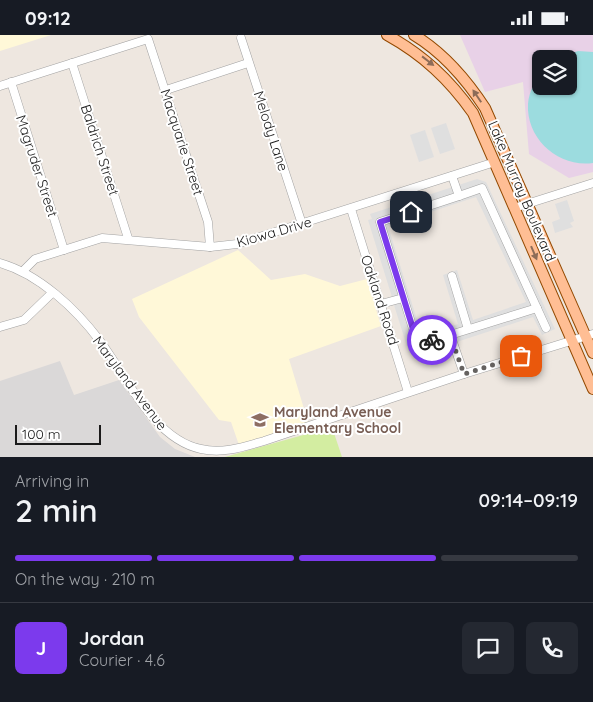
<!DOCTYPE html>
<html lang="en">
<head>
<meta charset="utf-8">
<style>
  body { margin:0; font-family:Quicksand,sans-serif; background:#242831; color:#f1f3f6; height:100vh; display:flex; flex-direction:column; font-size:19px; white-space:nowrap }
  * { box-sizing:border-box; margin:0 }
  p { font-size:16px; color:#9ea1a6 }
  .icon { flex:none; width:28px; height:28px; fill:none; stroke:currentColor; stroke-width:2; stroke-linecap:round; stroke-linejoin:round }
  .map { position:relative; height:422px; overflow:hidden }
  .drawer { display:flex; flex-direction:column; background:#171b24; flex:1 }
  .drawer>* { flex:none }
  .tools { position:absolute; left:532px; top:15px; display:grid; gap:10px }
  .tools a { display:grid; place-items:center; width:45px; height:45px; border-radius:8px; background:#171b24; box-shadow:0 1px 4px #0004; font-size:25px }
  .scale { position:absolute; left:15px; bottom:12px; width:86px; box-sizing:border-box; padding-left:5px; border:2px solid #1b1b1b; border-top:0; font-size:14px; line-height:18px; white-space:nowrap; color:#1b1b1b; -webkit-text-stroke:4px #fff; paint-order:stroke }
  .pin { position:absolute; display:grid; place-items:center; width:42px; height:42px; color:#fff; margin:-21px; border-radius:10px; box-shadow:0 2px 8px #0006 }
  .courier { position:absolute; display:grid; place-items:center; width:50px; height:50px; margin:-25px; border:4px solid #7c3aed; border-radius:50%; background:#fff; color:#222; box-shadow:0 1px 6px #0007 }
  .summary em { font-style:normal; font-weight:600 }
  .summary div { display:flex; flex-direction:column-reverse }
  .summary { display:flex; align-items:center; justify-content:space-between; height:85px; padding:0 15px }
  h1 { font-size:32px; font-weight:600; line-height:38px }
  .bar { display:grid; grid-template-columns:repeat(4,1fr); gap:8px 5px; align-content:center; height:60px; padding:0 15px }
  .bar i { height:6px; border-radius:4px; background:#363941 }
  .bar .active { background:#7c3aed }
  .bar p { grid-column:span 4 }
  .line { display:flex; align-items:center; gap:12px; padding:0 15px; border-top:1px solid #363941 }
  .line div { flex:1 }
  .round { display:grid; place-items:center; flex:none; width:52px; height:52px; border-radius:8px; background:#242831 }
  .status { display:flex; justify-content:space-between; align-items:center; height:35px; padding:0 25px; background:#171b24; direction:ltr }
  .status svg { height:14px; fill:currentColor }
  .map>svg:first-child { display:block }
</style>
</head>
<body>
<div class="status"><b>09:12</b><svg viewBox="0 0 49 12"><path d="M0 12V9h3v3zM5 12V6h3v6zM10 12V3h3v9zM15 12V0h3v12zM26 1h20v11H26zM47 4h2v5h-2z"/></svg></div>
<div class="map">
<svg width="593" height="422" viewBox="0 0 593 422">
  <rect width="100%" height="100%" fill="#eee7e0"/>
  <polygon fill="#dad8d8" points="60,326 74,360 119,345 160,402 175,414 195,422 0,422 0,346"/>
  <path fill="#e8d1e7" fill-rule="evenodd" d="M460 0H593V137L569 143 529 119 523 47 485 57ZM541 24H569V51H541Z"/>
  <g fill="#fff8d8">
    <polygon points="0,0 51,0 0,16"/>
    <polygon points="238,215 271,245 305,239 340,251 367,244 381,291 289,324 308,387 239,410 231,387 219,385 139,282 132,264"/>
  </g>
  <polygon fill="#d3eda1" points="332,392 342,422 225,422"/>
  <g fill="#dfdfdf" fill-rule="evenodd">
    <polygon points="446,88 455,114 440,119 431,93"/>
    <polygon points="425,95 434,122 419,127 410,100"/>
    <path d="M477 144 486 147 555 294 542 300 533 282 414 321 413 317 409 318 394 270 397 268 395 261 392 262 368 185 372 184 370 179ZM476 162 526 267 473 285 457 235 443 240 458 289 422 301 388 191Z"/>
    <polygon points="567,165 574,186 570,188 573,192 555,198 552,187 560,184 555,169"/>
  </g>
  <path fill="#9cdcdf" d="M578 16 593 17V128C559 133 526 104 528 69 529 56 535 47 541 37V51H569V24H556Z"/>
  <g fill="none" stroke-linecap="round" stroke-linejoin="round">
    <g stroke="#a2a2a2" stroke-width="9">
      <g id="minor">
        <polyline points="241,3 302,189"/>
        <polyline points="72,28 128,203"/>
        <polyline points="11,47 64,215"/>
        <polyline points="0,51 148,4 208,187 210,212"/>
        <polyline points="166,55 248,28"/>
        <polyline points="452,141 459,161 482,153 546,293"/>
        <polyline points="459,161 380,187 418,310 537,273"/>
        <polyline points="514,173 593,148"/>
        <polyline points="351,174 408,357"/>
        <path d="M0 228C39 239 76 274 100 306 127 342 153 404 201 414 223 419 243 412 264 406L464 339 593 299"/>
        <polyline points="23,236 35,224 102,203 210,212 237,209 495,127"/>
        <polyline points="452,241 468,294"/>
        <polyline points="381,269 403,263"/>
        <polyline points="0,292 24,285 52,258"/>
        <polyline points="450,299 464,339"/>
      </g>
    </g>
    <g stroke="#934900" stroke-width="12">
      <g id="major">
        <path d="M387 0C423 20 449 44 473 78L593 354"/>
        <path d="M414 0C444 18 466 44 485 73L593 318"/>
      </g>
    </g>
    <use href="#minor" stroke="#fff" stroke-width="8"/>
    <use href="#major" stroke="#ffbe94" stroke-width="10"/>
  </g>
  <defs><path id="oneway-solid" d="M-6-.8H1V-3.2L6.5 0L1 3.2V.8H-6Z" transform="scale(1.25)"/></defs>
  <g fill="#8d6c58">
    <use href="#oneway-solid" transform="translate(428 26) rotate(38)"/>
    <use href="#oneway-solid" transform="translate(477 61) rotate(-124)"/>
    <use href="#oneway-solid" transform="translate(534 218) rotate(67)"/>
  </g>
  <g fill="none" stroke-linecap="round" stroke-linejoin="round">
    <polyline stroke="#656260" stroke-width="5" stroke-dasharray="0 9" points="432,305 450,300 464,339 521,321"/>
    <polyline stroke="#7c3aed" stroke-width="6" points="411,177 380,187 418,310 432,305"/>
  </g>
  <defs>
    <g id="school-bare" transform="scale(1.35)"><path d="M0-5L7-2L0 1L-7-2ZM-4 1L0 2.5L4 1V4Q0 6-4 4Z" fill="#8d6e63" stroke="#fff" stroke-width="2.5" paint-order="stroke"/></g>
  </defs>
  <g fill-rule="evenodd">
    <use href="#school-bare" x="260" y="385"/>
  </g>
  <g text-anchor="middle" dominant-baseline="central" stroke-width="4" stroke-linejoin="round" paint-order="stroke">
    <g font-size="14" fill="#1b1b1b" stroke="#fff">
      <text transform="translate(271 96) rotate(72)">Melody Lane</text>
      <text transform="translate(182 107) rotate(72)">Macquarie Street</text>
      <text transform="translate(100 115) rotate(72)">Baldrich Street</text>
      <text transform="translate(37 131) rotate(72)">Magruder Street</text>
      <text transform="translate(522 156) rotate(67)">Lake Murray Boulevard</text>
      <text transform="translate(274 197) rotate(-16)">Kiowa Drive</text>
      <text transform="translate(380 265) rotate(72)">Oakland Road</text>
      <text transform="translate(130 348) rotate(53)">Maryland Avenue</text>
    </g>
    <g font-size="14" font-weight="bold" fill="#785e54" stroke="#fff" text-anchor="start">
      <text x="274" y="377">Maryland Avenue<tspan x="274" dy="16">Elementary School</tspan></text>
    </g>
  </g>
</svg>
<div class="tools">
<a><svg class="icon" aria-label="layers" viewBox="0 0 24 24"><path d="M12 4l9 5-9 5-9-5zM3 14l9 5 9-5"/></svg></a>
</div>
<div class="scale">100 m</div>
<div class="pin" style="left:521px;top:321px;background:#ea580c"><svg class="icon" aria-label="bag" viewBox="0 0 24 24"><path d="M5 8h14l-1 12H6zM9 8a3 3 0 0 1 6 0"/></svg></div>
<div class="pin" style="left:411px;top:177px;background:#1f2937"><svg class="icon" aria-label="home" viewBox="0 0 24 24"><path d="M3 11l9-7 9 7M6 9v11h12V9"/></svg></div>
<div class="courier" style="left:432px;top:305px"><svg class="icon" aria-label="bike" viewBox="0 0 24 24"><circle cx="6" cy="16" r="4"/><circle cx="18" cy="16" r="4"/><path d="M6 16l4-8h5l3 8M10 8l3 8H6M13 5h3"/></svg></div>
</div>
<section class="drawer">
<div class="summary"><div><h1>2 min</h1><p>Arriving in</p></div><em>09:14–09:19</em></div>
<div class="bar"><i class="active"></i><i class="active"></i><i class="active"></i><i></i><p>On the way · 210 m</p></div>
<div class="line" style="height:90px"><b class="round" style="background:#7c3aed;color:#fff">J</b><div><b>Jordan</b><p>Courier · 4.6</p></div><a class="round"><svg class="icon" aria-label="chat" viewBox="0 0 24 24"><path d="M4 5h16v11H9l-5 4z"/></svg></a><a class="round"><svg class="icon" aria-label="phone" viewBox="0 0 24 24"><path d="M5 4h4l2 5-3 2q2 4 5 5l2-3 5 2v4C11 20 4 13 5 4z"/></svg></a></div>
</section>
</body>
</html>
